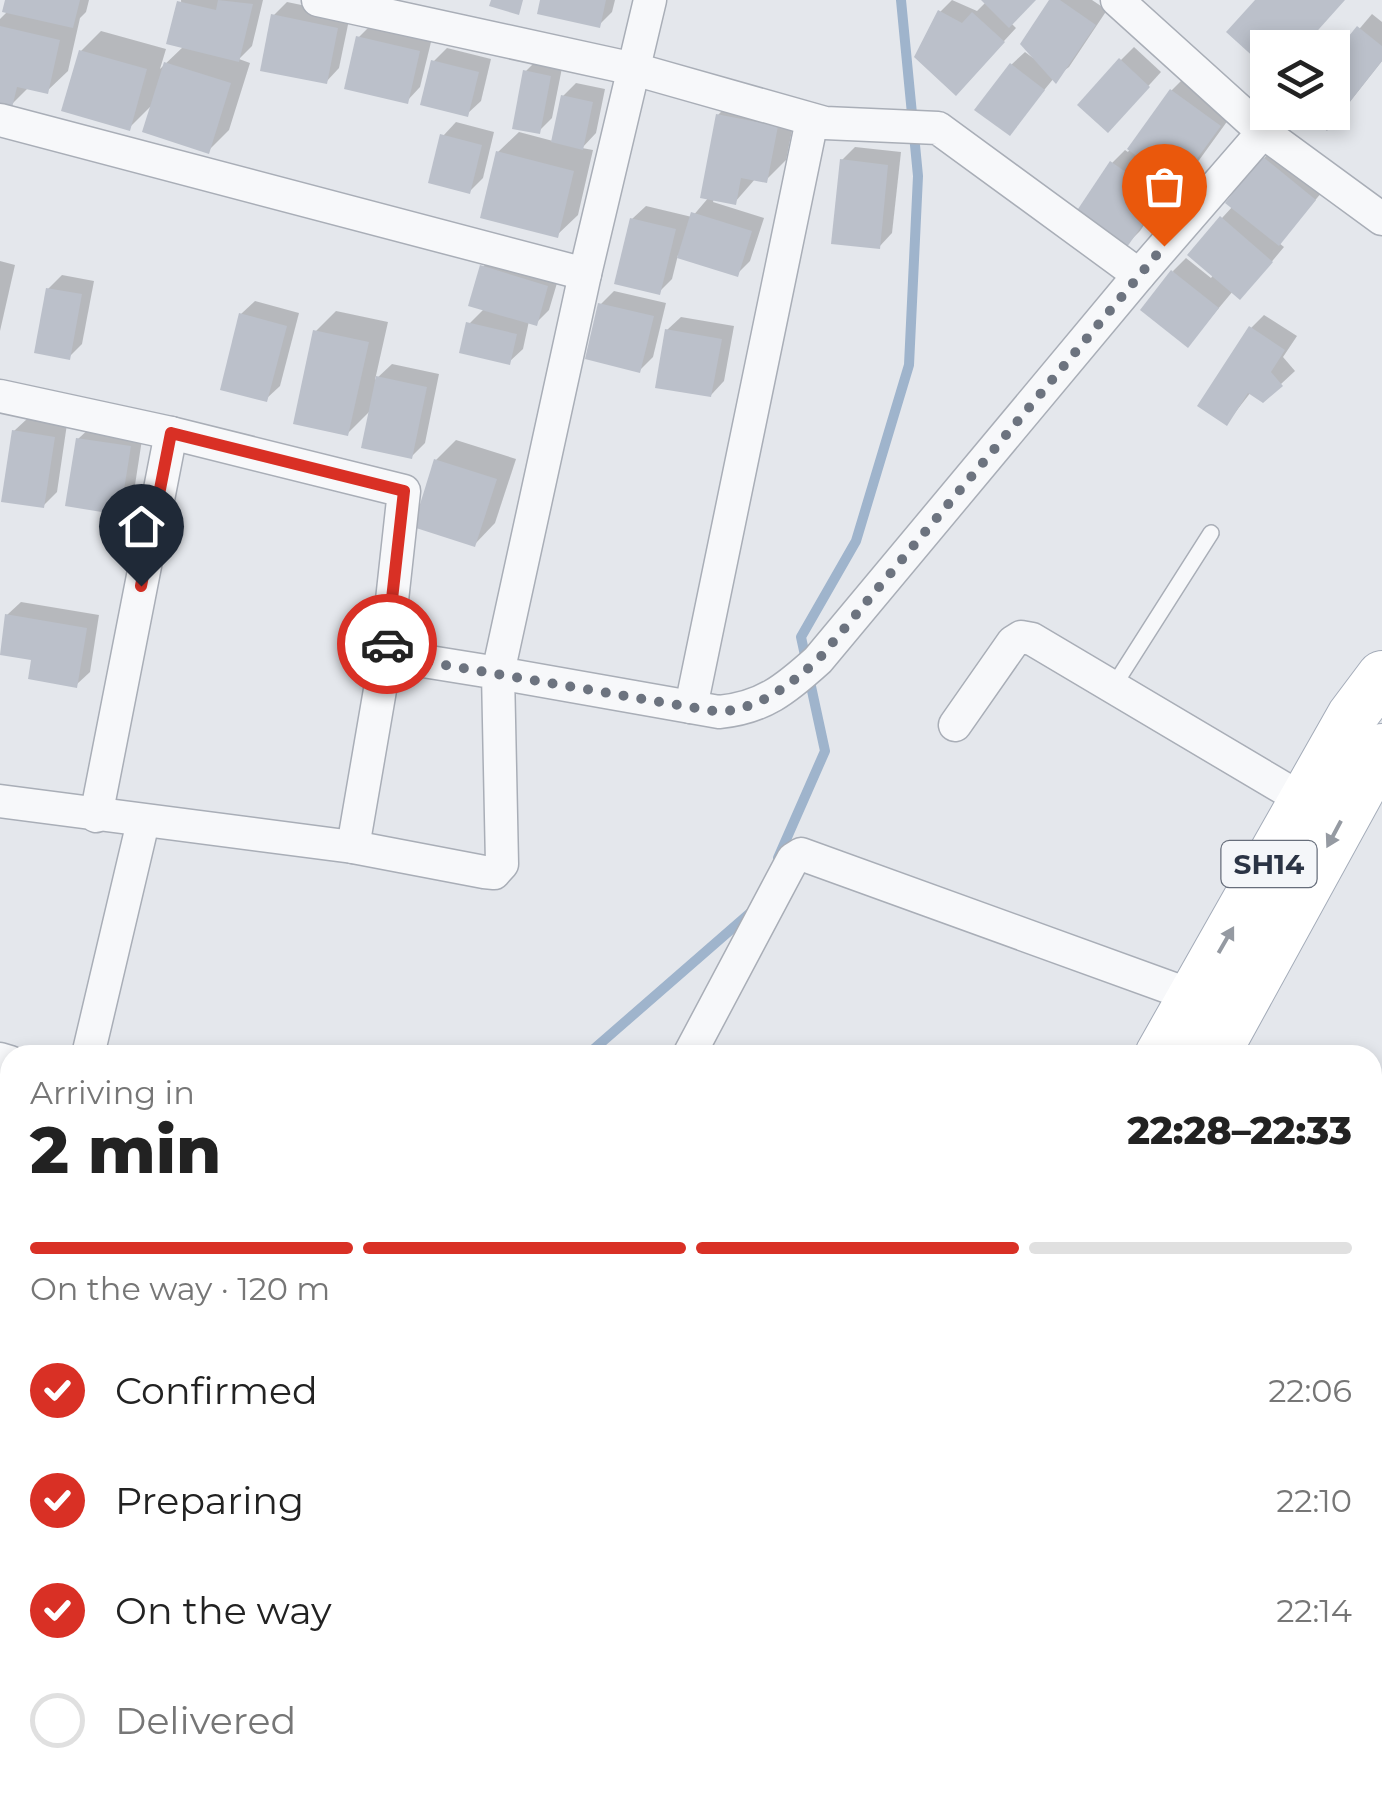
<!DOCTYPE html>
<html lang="en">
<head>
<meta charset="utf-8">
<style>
  body { margin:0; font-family:Montserrat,sans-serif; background:#f2f2f2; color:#222; height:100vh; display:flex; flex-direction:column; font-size:38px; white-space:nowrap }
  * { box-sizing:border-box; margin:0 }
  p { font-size:32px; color:#767676 }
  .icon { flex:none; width:55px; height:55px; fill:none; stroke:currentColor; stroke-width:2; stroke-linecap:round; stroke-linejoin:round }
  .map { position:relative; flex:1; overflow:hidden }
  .panel { position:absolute; left:0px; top:1045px; width:1382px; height:752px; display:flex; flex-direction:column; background:#fff; border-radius:30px 30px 0 0; box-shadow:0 5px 15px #0003 }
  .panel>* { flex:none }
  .buttons { position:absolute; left:1250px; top:30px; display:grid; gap:20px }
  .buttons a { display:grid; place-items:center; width:100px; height:100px; border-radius:0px; background:#fff; box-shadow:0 5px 15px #0003; font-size:50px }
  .pin { position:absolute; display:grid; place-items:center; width:85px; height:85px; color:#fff; margin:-102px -42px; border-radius:50% 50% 50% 0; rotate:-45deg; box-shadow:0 0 10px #0007 }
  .pin .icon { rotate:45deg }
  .courier { position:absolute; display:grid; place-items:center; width:100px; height:100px; margin:-50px; border:8px solid #d93025; border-radius:50%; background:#fff; color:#222; box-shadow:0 2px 12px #0007 }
  .overview em { font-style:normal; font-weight:800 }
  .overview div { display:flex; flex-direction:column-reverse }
  .overview { display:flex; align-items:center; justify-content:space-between; height:170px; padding:0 30px }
  h1 { font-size:65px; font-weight:800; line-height:75px }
  .bar { display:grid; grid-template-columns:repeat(4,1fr); gap:15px 10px; align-content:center; height:120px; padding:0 30px }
  .bar i { height:12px; border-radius:8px; background:#e0e0e0 }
  .bar .current { background:#d93025 }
  .bar p { grid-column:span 4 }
  ol { padding:0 30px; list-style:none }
  li { display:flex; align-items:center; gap:30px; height:110px }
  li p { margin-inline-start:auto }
  li .icon { padding:10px; border-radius:50%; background:#d93025; color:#fff; stroke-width:4 }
  li:last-child { color:#767676 }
  li i { width:55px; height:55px; border:5px solid #e0e0e0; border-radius:50% }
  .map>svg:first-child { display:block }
</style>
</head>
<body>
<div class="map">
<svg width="1382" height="1796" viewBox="0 0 1382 1796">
  <rect width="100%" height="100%" fill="#e4e7ec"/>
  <g fill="#0003">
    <polygon points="8,0 89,0 86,12 80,18 68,71 47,91 29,87 11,105 0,103 0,19 8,11"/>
    <polygon points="181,0 263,0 252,46 239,59 250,63 229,130 208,151 154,103 129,128 81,51 101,31 166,49 160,69 184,46"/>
    <polygon points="543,0 615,0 612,12 599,25"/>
    <polygon points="952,0 977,11 986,2 984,0 1033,0 1011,23 1016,28 969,79 940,12"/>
    <polygon points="1052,0 1092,0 1107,10 1069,67 1054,78 1009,133 1011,65 1025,52 1033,58"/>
    <polygon points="287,2 350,15 339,68 326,82 274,15"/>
    <polygon points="1372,14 1382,22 1382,61 1340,114 1332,112 1332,61"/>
    <polygon points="372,24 432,38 420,87 407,101 358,38"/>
    <polygon points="1134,47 1161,72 1121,116 1121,60"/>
    <polygon points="447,48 491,59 481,101 467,114 434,61"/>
    <polygon points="539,58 563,63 552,118 539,131 526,71"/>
    <polygon points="1192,70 1239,105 1197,163 1177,183 1174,181 1140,231 1127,244 1112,163 1125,150 1128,152 1172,90"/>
    <polygon points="576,83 605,89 596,133 582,148 593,150 578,215 557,235 498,152 519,132 553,141 563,96"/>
    <polygon points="738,94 797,106 786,160 766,180 756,178 735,202 714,198 713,202 764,218 750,261 737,274 678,255 672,279 659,292 632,219 646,206 692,217 709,197 718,115"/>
    <polygon points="456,122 494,132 483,178 470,191 443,136"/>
    <polygon points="1277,145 1328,185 1279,243 1284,247 1253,284 1233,291 1188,345 1173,271 1186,258 1211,278 1214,274 1222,218 1233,206 1264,158"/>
    <polygon points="855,147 901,152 892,233 879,247 842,160"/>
    <polygon points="496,253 560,273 549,310 536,323 529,321 523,349 509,362 469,324 485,308 483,267"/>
    <polygon points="0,261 15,265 0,331"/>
    <polygon points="62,275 94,281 82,344 69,357 48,289"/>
    <polygon points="614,291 666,303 653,357 640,370 601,304"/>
    <polygon points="255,301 299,313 280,386 266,399 241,314"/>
    <polygon points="336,311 388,322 375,380 392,364 439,374 425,443 411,457 371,410 348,433 316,331"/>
    <polygon points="1264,315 1297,336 1283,357 1295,371 1281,384 1251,392 1227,423 1251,328"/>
    <polygon points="681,317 734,326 724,381 711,395 667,330"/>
    <polygon points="28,418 67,424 57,492 43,506 14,431"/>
    <polygon points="92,426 143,433 133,498 119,512 78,439"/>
    <polygon points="456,440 516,459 495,523 475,544 436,460"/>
    <polygon points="21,602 99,615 90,672 76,685 33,658 7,615"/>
    <polygon points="1372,1557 1382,1558 1382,1796 813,1796 818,1788 1372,1788"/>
    <polygon points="291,1788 380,1788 377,1796 293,1796 289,1795"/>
  </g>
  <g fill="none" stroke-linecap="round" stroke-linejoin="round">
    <g stroke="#9fb4cc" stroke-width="10">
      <polyline points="806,660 801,637 856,541 909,365 918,176 901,0"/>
      <polyline points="778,858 825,751 809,677"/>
      <polyline points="587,1055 750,913"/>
    </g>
  </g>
  <g fill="#bbc0ca">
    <polygon points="5,0 80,0 73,28 2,12"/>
    <polygon points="218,0 253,4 239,62 166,44 177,1 216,10"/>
    <polygon points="491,0 523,0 519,15 489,6"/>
    <polygon points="540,0 606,0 600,28 537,14"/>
    <polygon points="981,0 1036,0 1009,28"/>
    <polygon points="1049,0 1060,0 1096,25 1056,84 1020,44"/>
    <polygon points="1255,0 1345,0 1302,48 1268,48 1268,70 1226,32"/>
    <polygon points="938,10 962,23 972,12 1005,42 956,96 914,57"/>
    <polygon points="271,14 338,28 327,84 260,71"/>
    <polygon points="0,26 60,40 48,94 17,87 12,108 0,105"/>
    <polygon points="1357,26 1382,46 1382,61 1327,131 1304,112 1332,112 1332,57"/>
    <polygon points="356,36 420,51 408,104 344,89"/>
    <polygon points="79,50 147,69 130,131 61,111"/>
    <polygon points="1119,58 1150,87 1108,133 1077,105"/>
    <polygon points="431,60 479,72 468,117 420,105"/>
    <polygon points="164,62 231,83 209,154 142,132"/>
    <polygon points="1010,63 1045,90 1010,136 974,110"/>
    <polygon points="523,70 551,76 540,134 512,129"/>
    <polygon points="1170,89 1221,126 1177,186 1127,149"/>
    <polygon points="561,95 593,102 583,150 551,142"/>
    <polygon points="716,114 778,126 767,183 741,178 736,205 700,198"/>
    <polygon points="440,134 482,145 470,194 428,183"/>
    <polygon points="496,151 574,171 558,238 480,218"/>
    <polygon points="1262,156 1316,200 1279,246 1225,203"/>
    <polygon points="840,159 888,165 880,249 831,244"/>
    <polygon points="1110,161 1162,197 1127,247 1076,212"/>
    <polygon points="691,212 752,231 738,277 677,258"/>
    <polygon points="1220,216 1273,262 1240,300 1187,255"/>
    <polygon points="630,218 676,229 660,295 614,284"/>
    <polygon points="480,265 548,286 537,326 468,306"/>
    <polygon points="1171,270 1219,308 1188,348 1140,310"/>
    <polygon points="46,288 82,294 70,360 34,353"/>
    <polygon points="598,303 654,316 640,373 585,359"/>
    <polygon points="239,313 287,326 267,402 220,390"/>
    <polygon points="466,322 517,334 510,365 459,353"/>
    <polygon points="1249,326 1285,350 1271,372 1283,386 1263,403 1248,393 1227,426 1197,406"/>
    <polygon points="665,329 722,339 711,397 655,388"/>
    <polygon points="313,330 369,342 348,436 293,424"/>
    <polygon points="376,376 427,387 412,459 361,448"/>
    <polygon points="12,430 55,437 44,508 1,502"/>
    <polygon points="76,438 131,446 120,515 65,506"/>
    <polygon points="434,459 497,479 475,547 413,527"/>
    <polygon points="5,614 87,628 77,688 28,679 31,660 0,655"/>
    <polygon points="1372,1586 1382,1587 1382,1796 810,1796 815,1788 1372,1788"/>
    <polygon points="289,1788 368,1788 365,1796 286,1796"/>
  </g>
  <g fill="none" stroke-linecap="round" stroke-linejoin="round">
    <g stroke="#a9aeb7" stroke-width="18">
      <polyline id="lane" points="1113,687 1211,533"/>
    </g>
    <g stroke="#a9aeb7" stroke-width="35">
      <g id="street">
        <polyline points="318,0 634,69 825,123 938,128 1139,275"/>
        <path d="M650 0 585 274 498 673 719 712C763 708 786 689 818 660L1139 275 1263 132 1382 219"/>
        <polyline points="1117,0 1263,132"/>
        <polyline points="0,120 585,274"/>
        <polyline points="0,396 171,433 404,491 386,655 353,847 0,801"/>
        <polyline points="691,707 812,120"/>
        <polyline points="955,725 1013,642 1021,637 1032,639 1305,801"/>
        <polyline points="96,816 171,433"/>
        <polyline points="353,847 484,872 494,873 502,864 498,673 386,655"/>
        <polyline points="88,1055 143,822"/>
        <polyline points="689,1055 793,859 801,854 1193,996"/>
        <polyline points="0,1059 10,1062"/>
        <polyline points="1372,1171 1382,1175"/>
        <polyline points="0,1226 10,1229"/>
        <polyline points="1372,1245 1382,1228"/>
        <polyline points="0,1454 10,1457"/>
        <polyline points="1372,1465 1382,1466"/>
        <polyline points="64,1796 67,1788"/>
        <polyline points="550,1796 556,1788"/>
      </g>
    </g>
    <g stroke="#a3abb8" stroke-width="52">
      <g id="primary">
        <polyline points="1160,1055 1352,716 1382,676"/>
        <polyline points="1214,1055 1382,749"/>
        <polyline points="739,1796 744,1788"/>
        <polyline points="796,1796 801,1788"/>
      </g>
    </g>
    <use href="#lane" stroke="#f7f8fa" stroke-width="15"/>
    <use href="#street" stroke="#f7f8fa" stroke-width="32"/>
    <use href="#primary" stroke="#fff" stroke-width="50"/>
  </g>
  <defs><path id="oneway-solid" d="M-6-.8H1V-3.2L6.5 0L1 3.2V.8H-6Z" transform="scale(2.5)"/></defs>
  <g fill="#959aa2">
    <use href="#oneway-solid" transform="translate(1334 834) rotate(118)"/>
    <use href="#oneway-solid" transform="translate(1226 940) rotate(-60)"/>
  </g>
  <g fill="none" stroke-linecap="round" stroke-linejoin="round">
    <path stroke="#6c737f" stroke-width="10" stroke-dasharray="0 18" d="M387 644 386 655 719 712C761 708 787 687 818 660L1164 246"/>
    <polyline stroke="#d93025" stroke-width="12" points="141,586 171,433 404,491 387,644"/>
  </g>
  <g text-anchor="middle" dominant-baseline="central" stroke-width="9" stroke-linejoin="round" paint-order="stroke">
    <rect fill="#f4f6f9" stroke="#676e7b" stroke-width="2.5" x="1221.5" y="841" width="95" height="46" rx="8"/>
    <g font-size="28" font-weight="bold" fill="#2b3445">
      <text x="1269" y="864">SH14</text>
    </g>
  </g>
</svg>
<div class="buttons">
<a><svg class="icon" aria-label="layers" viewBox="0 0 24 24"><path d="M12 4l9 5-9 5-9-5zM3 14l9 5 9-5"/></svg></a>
</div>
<div class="pin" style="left:1164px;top:246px;background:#ea580c"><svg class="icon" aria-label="bag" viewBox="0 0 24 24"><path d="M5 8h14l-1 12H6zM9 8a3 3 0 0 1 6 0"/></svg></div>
<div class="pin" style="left:141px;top:586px;background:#1f2937"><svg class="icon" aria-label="home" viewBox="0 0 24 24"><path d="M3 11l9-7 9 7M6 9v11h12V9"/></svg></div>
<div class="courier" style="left:387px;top:644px"><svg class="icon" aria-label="car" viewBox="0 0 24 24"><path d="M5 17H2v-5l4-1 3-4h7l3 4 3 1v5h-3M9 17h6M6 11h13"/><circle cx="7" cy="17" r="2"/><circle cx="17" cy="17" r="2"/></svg></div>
<section class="panel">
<div class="overview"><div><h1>2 min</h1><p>Arriving in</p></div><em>22:28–22:33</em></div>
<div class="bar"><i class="current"></i><i class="current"></i><i class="current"></i><i></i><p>On the way · 120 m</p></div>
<ol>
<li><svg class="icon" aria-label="check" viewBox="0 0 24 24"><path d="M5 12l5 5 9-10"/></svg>Confirmed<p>22:06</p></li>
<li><svg class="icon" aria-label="check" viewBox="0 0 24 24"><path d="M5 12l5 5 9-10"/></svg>Preparing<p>22:10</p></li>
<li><svg class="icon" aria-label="check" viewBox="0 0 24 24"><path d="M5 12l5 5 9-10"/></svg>On the way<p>22:14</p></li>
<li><i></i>Delivered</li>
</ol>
</section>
</div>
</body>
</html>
